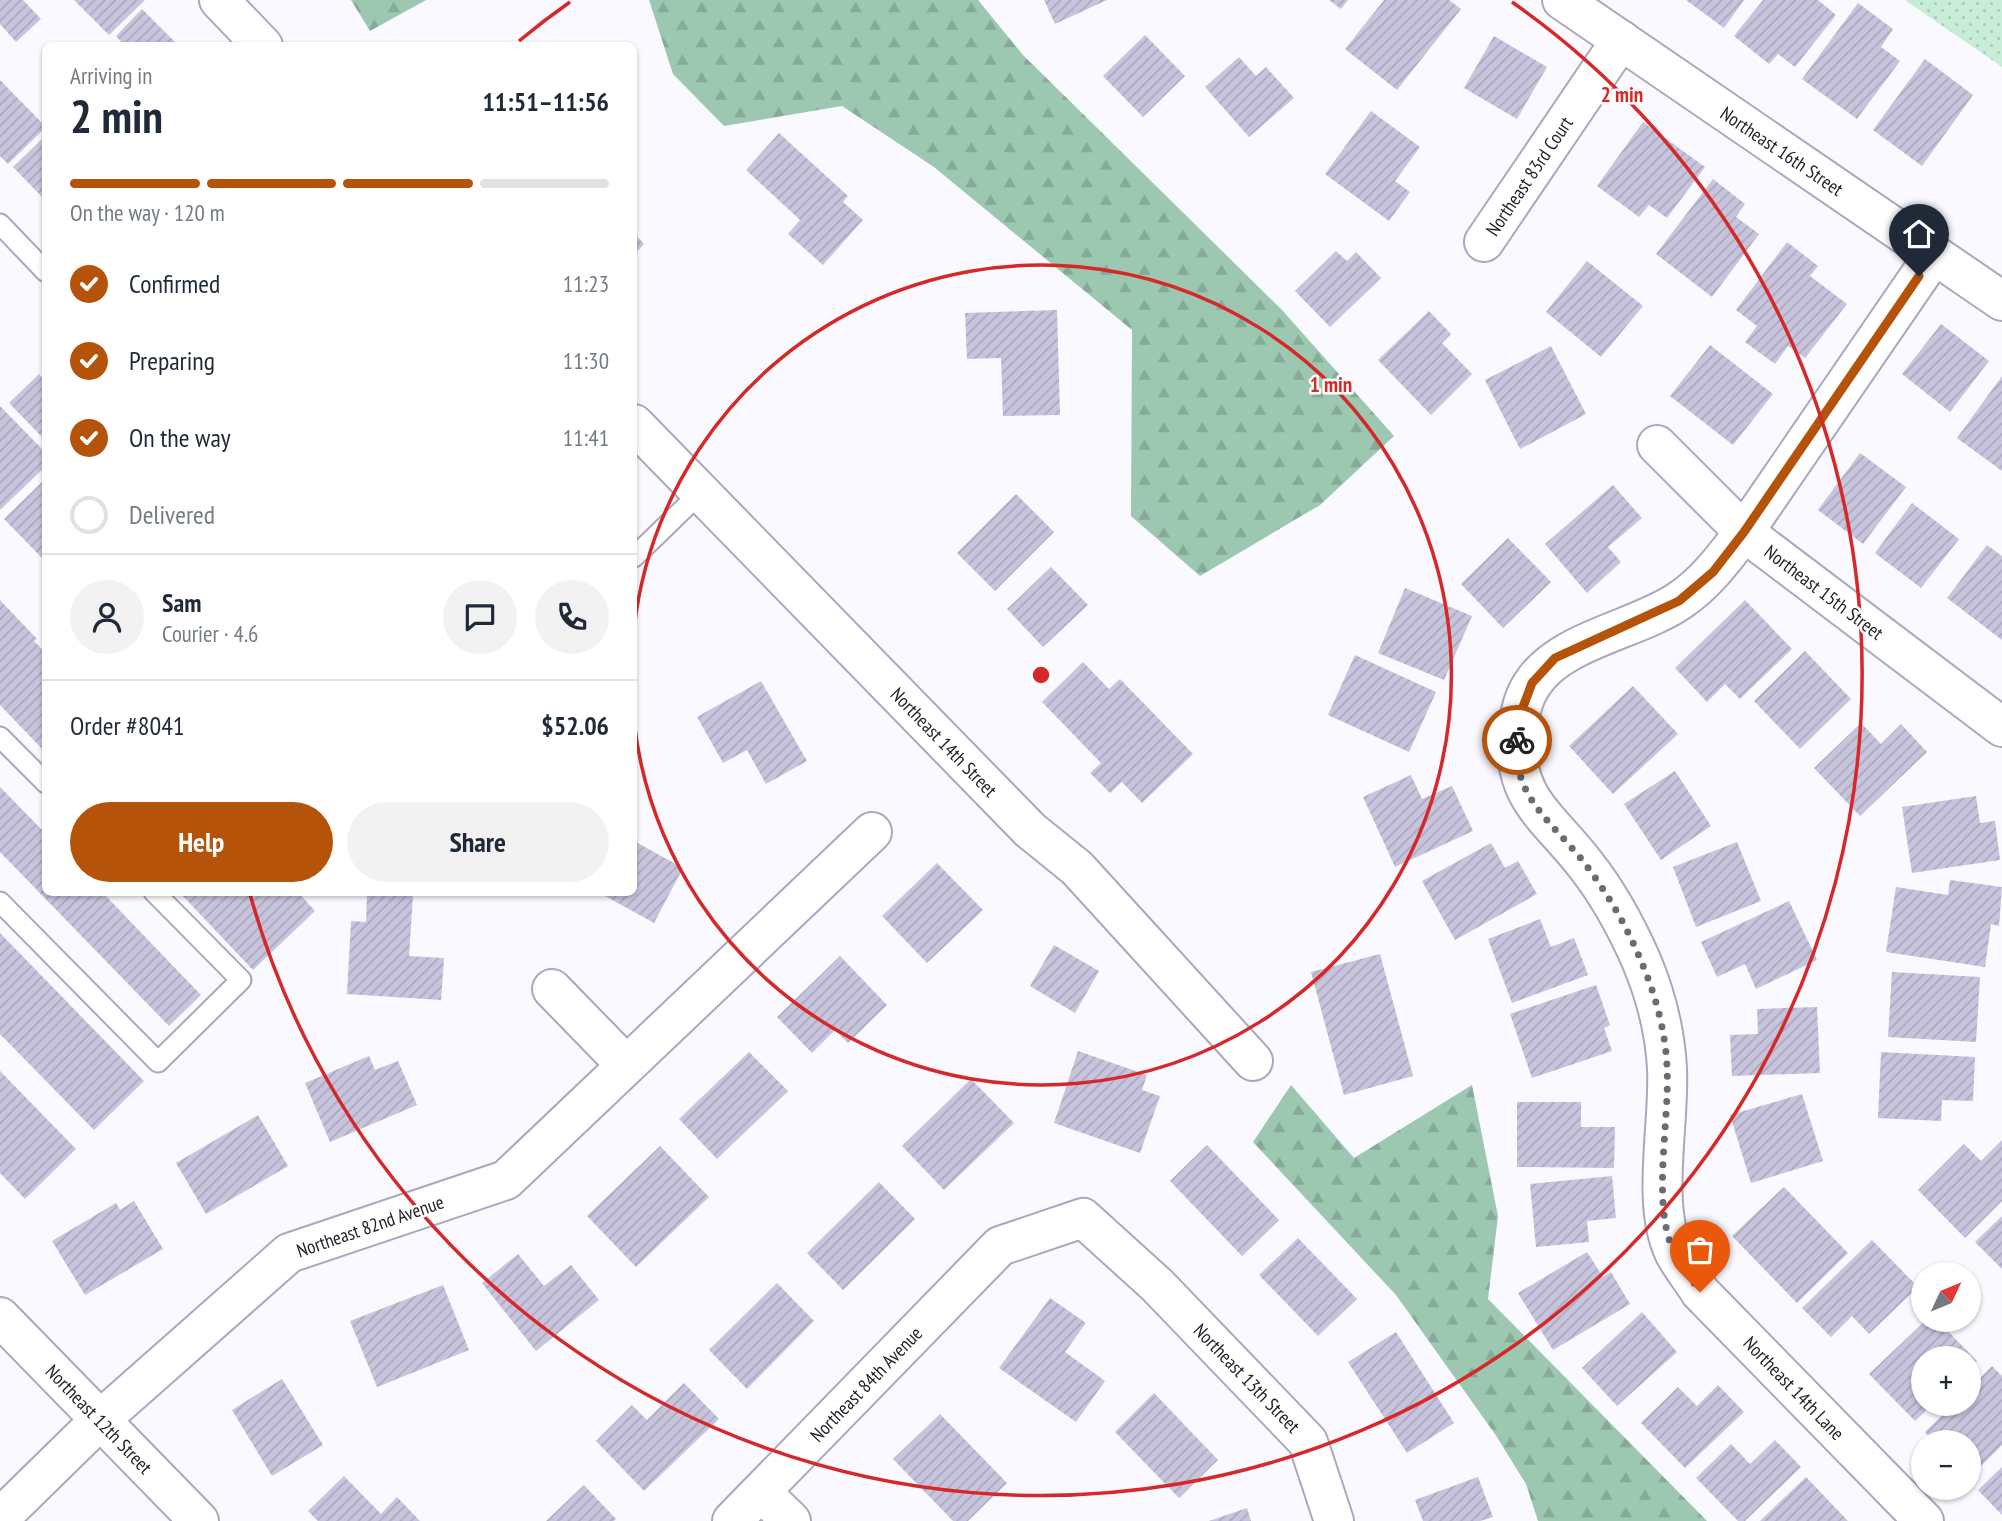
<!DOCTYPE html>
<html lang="en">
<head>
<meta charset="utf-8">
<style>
  body { margin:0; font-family:"PT Sans Narrow",sans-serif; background:#f2f2f3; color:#1f2937; height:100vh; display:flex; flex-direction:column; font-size:26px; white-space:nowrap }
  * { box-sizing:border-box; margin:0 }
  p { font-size:23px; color:#747a83 }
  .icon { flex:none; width:38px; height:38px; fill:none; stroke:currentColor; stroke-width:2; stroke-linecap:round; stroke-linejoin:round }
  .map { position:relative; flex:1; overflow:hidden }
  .panel { position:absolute; left:42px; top:42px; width:595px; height:854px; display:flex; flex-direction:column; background:#fff; border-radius:10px; box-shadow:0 2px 5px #0004 }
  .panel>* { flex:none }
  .needle { width:46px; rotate:46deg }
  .fabs { position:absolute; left:1911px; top:1262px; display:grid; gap:14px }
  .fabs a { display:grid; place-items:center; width:70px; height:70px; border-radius:50%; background:#fff; box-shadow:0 2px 5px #0004; font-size:35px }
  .pin { position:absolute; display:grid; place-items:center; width:60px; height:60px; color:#fff; margin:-72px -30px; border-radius:50% 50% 50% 0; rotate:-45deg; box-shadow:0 0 7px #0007 }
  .pin .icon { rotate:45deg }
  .courier { position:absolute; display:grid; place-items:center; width:70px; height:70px; margin:-35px; border:5px solid #b45309; border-radius:50%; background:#fff; color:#222; box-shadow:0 2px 9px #0007 }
  .summary em { font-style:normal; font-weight:800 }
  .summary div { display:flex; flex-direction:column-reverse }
  .summary { display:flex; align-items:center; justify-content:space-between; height:119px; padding:0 28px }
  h1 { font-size:46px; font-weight:800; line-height:52px }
  .bar { display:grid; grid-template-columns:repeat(4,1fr); gap:10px 7px; align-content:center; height:84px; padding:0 28px }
  .bar i { height:9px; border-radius:5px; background:#e0e1e3 }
  .bar .selected { background:#b45309 }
  .bar p { grid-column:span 4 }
  .line { display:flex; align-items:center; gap:18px; padding:0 28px; border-top:2px solid #e0e1e3 }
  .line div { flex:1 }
  .round { display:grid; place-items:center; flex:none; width:74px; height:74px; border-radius:37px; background:#f2f2f3 }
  ol { padding:0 28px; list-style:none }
  li { display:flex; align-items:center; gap:21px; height:77px }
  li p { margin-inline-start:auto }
  li .icon { padding:7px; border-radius:50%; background:#b45309; color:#fff; stroke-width:4 }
  li:last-child { color:#747a83 }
  li i { width:38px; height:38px; border:4px solid #e0e1e3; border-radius:50% }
  .action { display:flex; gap:14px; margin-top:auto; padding:14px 28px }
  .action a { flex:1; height:80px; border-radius:42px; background:#b45309; color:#fff; font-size:28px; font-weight:800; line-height:80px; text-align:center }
  .action a+a { background:#f2f2f3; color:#1f2937 }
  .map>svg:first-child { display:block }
</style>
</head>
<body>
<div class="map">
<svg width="2002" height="1521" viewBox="0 0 2002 1521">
  <defs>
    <pattern id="grass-dots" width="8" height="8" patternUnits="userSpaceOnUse" patternTransform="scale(1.75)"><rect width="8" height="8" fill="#c7edd9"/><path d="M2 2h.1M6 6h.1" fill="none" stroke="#abcbba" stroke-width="1.8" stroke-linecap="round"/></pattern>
    <pattern id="forest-firs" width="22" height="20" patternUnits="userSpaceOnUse" patternTransform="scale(1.75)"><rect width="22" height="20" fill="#9cc7b1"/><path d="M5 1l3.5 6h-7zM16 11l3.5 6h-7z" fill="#86aa98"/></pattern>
    <pattern id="building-hatch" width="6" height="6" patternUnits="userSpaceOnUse" patternTransform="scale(1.75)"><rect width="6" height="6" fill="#c7c4dd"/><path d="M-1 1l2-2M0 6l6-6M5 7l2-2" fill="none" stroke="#aba8be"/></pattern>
  </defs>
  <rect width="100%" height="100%" fill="#faf9ff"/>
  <polygon fill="url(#grass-dots)" points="1905,0 2002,0 2002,67"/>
  <g fill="url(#forest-firs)">
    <polygon points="351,0 426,0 370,31"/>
    <polygon points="649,0 978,0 1023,55 1282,310 1394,436 1320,505 1200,576 1131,516 1132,330 934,167 842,106 724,126 673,74"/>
    <polygon points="1291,1085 1354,1158 1472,1085 1498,1216 1488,1299 1707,1521 1538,1521 1526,1484 1495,1434 1396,1295 1253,1142"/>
  </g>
  <g fill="url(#building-hatch)">
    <polygon points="0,0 23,0 41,19 16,42 0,24"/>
    <polygon points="74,0 145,0 109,35"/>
    <polygon points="1044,0 1107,0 1055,24"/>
    <polygon points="1329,0 1348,0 1341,9"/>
    <polygon points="1384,0 1449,0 1461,9 1397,90 1345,49"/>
    <polygon points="1686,0 1744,0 1724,28"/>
    <polygon points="1763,0 1818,0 1836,15 1795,67 1778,54 1769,64 1734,36"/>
    <polygon points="1858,3 1893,29 1881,47 1900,61 1857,119 1802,79"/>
    <polygon points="142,9 179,46 125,46 116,36"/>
    <polygon points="1145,35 1185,76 1143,117 1103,76"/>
    <polygon points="1494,36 1547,67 1517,119 1464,88"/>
    <polygon points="1239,57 1256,76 1266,67 1294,98 1249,137 1205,87"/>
    <polygon points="1925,59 1973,95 1922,166 1873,130"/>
    <polygon points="0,80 46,127 8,164 0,156"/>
    <polygon points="1371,111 1420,147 1395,181 1410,192 1389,221 1325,174"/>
    <polygon points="1643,122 1705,167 1667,218 1649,205 1639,217 1597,186"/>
    <polygon points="779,133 848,196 843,202 863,220 823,265 788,234 800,220 746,170"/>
    <polygon points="46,135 46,201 13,167"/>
    <polygon points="1713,179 1745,204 1736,217 1759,234 1712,297 1656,254"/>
    <polygon points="634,233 644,244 634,255"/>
    <polygon points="1787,242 1818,266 1810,276 1847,304 1805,358 1788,346 1775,364 1745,342 1757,326 1736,310"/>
    <polygon points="1336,251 1347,261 1356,252 1381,278 1330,327 1295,291"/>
    <polygon points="1587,261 1643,306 1601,357 1546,312"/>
    <polygon points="1057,310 1060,415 1003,416 1001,358 967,359 965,313"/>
    <polygon points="1429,311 1451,334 1442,343 1472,374 1431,415 1378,360"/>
    <polygon points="1941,324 1989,361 1950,412 1902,374"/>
    <polygon points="1710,345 1773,394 1733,445 1670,396"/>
    <polygon points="1551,346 1586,414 1520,449 1485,380"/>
    <polygon points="39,374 46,381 46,441 9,403"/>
    <polygon points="2002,376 2002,471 1957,438"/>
    <polygon points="0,406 46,453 46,466 0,510"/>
    <polygon points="1860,453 1906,487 1863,544 1818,510"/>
    <polygon points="46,478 46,562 4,519"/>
    <polygon points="1613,485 1642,518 1608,547 1621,562 1587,593 1545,544"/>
    <polygon points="1016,494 1054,532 995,591 957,553"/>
    <polygon points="1912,503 1959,539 1921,588 1875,553"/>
    <polygon points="1508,538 1551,582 1503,628 1461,584"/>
    <polygon points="1987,545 2002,556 2002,640 1947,598"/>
    <polygon points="1051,567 1088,605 1043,647 1007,609"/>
    <polygon points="1405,588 1472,616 1444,680 1378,653"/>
    <polygon points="0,600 37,639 34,641 46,653 46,753 0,705"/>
    <polygon points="1745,600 1792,649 1740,699 1725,684 1707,702 1675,668"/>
    <polygon points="1805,651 1851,699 1800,749 1754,701"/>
    <polygon points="1355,655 1436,692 1409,752 1328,715"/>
    <polygon points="1083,662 1109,689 1120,679 1193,754 1142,803 1122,782 1110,793 1090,773 1101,763 1042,702"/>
    <polygon points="761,681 807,761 766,784 747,750 723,763 697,717"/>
    <polygon points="1633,686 1678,734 1613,794 1569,746"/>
    <polygon points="1861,723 1881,744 1901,724 1927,752 1860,816 1814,768"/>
    <polygon points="1675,771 1711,826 1661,860 1624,804"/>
    <polygon points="1411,775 1422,799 1452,786 1473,831 1395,867 1363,797"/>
    <polygon points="0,787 46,834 46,892 102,892 201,995 169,1026 0,852"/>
    <polygon points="1976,796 1980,823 1995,821 2000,860 1912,873 1902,807"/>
    <polygon points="634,841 683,868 654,923 598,892 634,892"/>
    <polygon points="1737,842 1761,901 1696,927 1673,867"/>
    <polygon points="1491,843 1505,868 1518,861 1537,894 1455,940 1422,881"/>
    <polygon points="937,863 983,910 927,963 882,916"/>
    <polygon points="1950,880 2002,887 1999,926 1991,924 1985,967 1886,952 1896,887 1948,895"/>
    <polygon points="179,892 298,892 315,911 253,970"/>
    <polygon points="367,892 413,895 409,956 444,958 441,1000 347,994 351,921 366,922"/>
    <polygon points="1789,901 1817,960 1756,989 1745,964 1717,977 1701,942"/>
    <polygon points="1540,919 1551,947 1574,938 1588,975 1512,1003 1488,939"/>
    <polygon points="0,933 144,1081 94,1130 0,1034"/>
    <polygon points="1054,945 1099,971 1075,1013 1030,986"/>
    <polygon points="1380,954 1413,1076 1344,1095 1311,972"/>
    <polygon points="840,956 887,1005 848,1043 835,1030 812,1053 777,1017"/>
    <polygon points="1892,972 1980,977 1976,1042 1888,1037"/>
    <polygon points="1596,985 1610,1025 1604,1028 1612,1051 1532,1078 1510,1014"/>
    <polygon points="1817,1007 1820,1073 1732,1076 1730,1035 1758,1034 1757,1009"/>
    <polygon points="1078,1051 1147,1075 1142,1090 1160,1096 1140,1153 1054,1123"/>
    <polygon points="749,1052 788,1091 717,1159 679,1119"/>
    <polygon points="1881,1052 1975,1057 1973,1101 1942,1100 1941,1121 1878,1118"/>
    <polygon points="369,1056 375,1070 398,1061 417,1105 330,1142 305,1083"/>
    <polygon points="0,1071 76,1149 25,1199 0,1173"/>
    <polygon points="971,1079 1014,1123 944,1190 902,1146"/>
    <polygon points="1802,1094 1823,1161 1751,1183 1730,1115"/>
    <polygon points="1517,1102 1581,1102 1581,1127 1615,1127 1614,1168 1517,1167"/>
    <polygon points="258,1115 288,1166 206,1214 176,1163"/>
    <polygon points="2002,1140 2002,1201 1965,1238 1918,1190 1964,1144 1981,1161"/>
    <polygon points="1207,1145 1279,1220 1242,1256 1170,1181"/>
    <polygon points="660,1146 709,1197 636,1267 587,1216"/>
    <polygon points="1612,1176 1616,1218 1587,1221 1589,1242 1536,1247 1530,1184"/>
    <polygon points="879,1182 915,1219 843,1290 807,1253"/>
    <polygon points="1784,1187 1848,1253 1797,1303 1732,1236"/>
    <polygon points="134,1201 163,1249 85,1295 52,1241 116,1203 120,1210"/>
    <polygon points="2002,1216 2002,1269 1975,1242"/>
    <polygon points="1298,1238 1357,1299 1318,1336 1259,1275"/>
    <polygon points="1872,1240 1918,1287 1869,1334 1852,1316 1831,1337 1802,1308"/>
    <polygon points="1587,1252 1603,1277 1611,1272 1630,1304 1553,1350 1518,1293"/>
    <polygon points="518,1254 544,1286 571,1265 599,1300 536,1351 482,1283"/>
    <polygon points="777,1283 814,1321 747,1389 709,1350"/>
    <polygon points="443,1285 469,1350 377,1387 350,1321"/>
    <polygon points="1050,1298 1086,1323 1065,1352 1105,1381 1076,1422 999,1368"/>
    <polygon points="1642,1312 1677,1352 1617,1406 1582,1368"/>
    <polygon points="1926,1320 1937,1320 1977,1361 1969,1369 1969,1358 1923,1358 1923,1404 1933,1404 1915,1421 1869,1374"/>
    <polygon points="1396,1332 1454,1423 1407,1453 1348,1362"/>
    <polygon points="1992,1366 2002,1376 2002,1445 1969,1478 1969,1442 1934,1442 1925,1432 1954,1404 1969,1404 1969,1389"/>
    <polygon points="282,1379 323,1445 272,1476 232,1410"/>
    <polygon points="684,1383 719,1419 644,1491 596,1441 632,1405 647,1420"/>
    <polygon points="1718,1385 1744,1412 1685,1468 1641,1423 1678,1387 1697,1406"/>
    <polygon points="1154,1393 1218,1460 1179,1498 1115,1432"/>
    <polygon points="940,1414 1007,1483 968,1521 953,1521 893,1459"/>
    <polygon points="1775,1440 1801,1467 1745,1521 1738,1521 1696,1478 1731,1444 1750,1464"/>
    <polygon points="2002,1467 2002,1515 1978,1490"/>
    <polygon points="344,1476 381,1514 397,1497 420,1521 318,1521 308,1511"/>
    <polygon points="1478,1477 1493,1517 1480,1521 1423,1521 1415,1500"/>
    <polygon points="1806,1477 1848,1521 1760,1521"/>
    <polygon points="584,1485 616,1519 614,1521 546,1521"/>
    <polygon points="1247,1508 1251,1521 1209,1521"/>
  </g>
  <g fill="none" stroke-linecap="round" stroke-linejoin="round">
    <g stroke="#aba7c0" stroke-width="23">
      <g id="service">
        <polyline points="0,224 46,272"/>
        <polyline points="634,557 700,493"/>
        <polyline points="0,737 46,783"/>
        <polyline points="0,902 158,1062 241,980 154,892"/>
      </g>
    </g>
    <g stroke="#aba7c0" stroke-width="42">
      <g id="minor">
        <polyline points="219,0 263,46"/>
        <polyline points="1562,0 2002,301"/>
        <polyline points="1484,242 1621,40"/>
        <polyline points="634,424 1030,830 1077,868 1253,1061"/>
        <polyline points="1657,445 1744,532 2002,727"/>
        <polyline points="552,989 626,1065"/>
        <polyline points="0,1317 199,1521"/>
        <polyline points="761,1492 791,1521"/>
        <polyline points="0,1518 100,1420 289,1253 506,1180 872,832"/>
        <polyline points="732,1521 1000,1246 1083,1218 1157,1285 1308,1442 1334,1521"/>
        <path d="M1924 1521 1700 1292C1692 1279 1681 1266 1674 1252 1651 1204 1670 1122 1667 1068 1665 1032 1655 993 1641 960 1626 926 1608 893 1585 864 1550 818 1511 798 1518 733 1519 716 1523 697 1533 683 1561 640 1636 630 1679 601 1706 583 1725 557 1744 532L1934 255"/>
      </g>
    </g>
    <use href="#service" stroke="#fff" stroke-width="19"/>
    <use href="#minor" stroke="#fff" stroke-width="38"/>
  </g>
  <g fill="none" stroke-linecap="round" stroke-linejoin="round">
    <path stroke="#6c6b73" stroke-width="7" stroke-dasharray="0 12.6" d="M1517 740C1511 797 1555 824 1586 865 1608 894 1627 927 1641 961 1655 993 1666 1033 1667 1068 1670 1122 1651 1204 1674 1252 1681 1266 1692 1279 1700 1292"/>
    <polyline stroke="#b45309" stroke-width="9" points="1517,740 1520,715 1532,683 1555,658 1679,601 1713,572 1744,532 1919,276"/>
  </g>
  <g fill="none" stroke="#d62828" stroke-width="3.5">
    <path d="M634 629A410 410 0 1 1 634 721"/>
    <path d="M519 41A821 821 0 0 1 570 2M1512 2A821 821 0 1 1 250 894"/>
  </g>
  <g text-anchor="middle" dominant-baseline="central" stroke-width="5" stroke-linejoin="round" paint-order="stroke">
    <g font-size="19" fill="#201e27" stroke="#fff">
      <text transform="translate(1782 151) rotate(34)">Northeast 16th Street</text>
      <text transform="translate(1529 176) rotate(-56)">Northeast 83rd Court</text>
      <text transform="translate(1824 592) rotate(37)">Northeast 15th Street</text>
      <text transform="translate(944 742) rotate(46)">Northeast 14th Street</text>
      <text transform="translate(370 1226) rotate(-19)">Northeast 82nd Avenue</text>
      <text transform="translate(1247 1378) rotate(46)">Northeast 13th Street</text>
      <text transform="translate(866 1384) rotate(-46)">Northeast 84th Avenue</text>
      <text transform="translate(1794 1388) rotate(46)">Northeast 14th Lane</text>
      <text transform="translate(99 1419) rotate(46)">Northeast 12th Street</text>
    </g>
  </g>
  <circle cx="1041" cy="675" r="10" fill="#d62828" stroke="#fff" stroke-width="3.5"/>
  <g font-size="21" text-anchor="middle" font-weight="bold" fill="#d62828" stroke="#fff" stroke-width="5" stroke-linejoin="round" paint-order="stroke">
    <text x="1622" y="102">2 min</text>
    <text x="1331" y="392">1 min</text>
  </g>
</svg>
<div class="fabs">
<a><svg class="needle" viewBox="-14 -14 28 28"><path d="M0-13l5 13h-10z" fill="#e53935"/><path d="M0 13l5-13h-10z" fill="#747a83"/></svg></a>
<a>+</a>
<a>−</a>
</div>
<div class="pin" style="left:1700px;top:1292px;background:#ea580c"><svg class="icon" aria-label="bag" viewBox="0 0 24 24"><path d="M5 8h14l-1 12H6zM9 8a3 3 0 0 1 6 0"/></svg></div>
<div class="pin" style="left:1919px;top:276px;background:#1f2937"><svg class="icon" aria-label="home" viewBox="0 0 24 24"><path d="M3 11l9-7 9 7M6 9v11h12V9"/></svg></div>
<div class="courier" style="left:1517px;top:740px"><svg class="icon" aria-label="bike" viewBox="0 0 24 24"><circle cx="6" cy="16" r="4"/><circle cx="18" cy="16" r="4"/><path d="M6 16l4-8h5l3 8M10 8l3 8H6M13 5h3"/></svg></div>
<section class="panel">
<div class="summary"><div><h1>2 min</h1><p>Arriving in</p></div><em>11:51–11:56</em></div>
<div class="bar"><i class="selected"></i><i class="selected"></i><i class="selected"></i><i></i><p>On the way · 120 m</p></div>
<ol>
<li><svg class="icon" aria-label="check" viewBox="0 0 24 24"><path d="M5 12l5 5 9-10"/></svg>Confirmed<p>11:23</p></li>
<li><svg class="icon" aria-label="check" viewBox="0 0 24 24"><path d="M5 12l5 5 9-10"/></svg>Preparing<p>11:30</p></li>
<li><svg class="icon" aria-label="check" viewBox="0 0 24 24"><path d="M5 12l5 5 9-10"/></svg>On the way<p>11:41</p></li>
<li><i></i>Delivered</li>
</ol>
<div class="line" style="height:126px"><a class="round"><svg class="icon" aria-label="person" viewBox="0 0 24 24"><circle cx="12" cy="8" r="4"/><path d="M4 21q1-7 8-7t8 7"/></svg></a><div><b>Sam</b><p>Courier · 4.6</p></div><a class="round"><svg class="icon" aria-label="chat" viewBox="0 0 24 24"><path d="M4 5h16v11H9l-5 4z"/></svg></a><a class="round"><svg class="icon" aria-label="phone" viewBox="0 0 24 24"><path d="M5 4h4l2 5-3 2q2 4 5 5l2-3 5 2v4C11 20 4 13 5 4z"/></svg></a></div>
<div class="line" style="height:91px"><div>Order #8041</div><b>$52.06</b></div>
<div class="action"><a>Help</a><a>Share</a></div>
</section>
</div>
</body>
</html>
